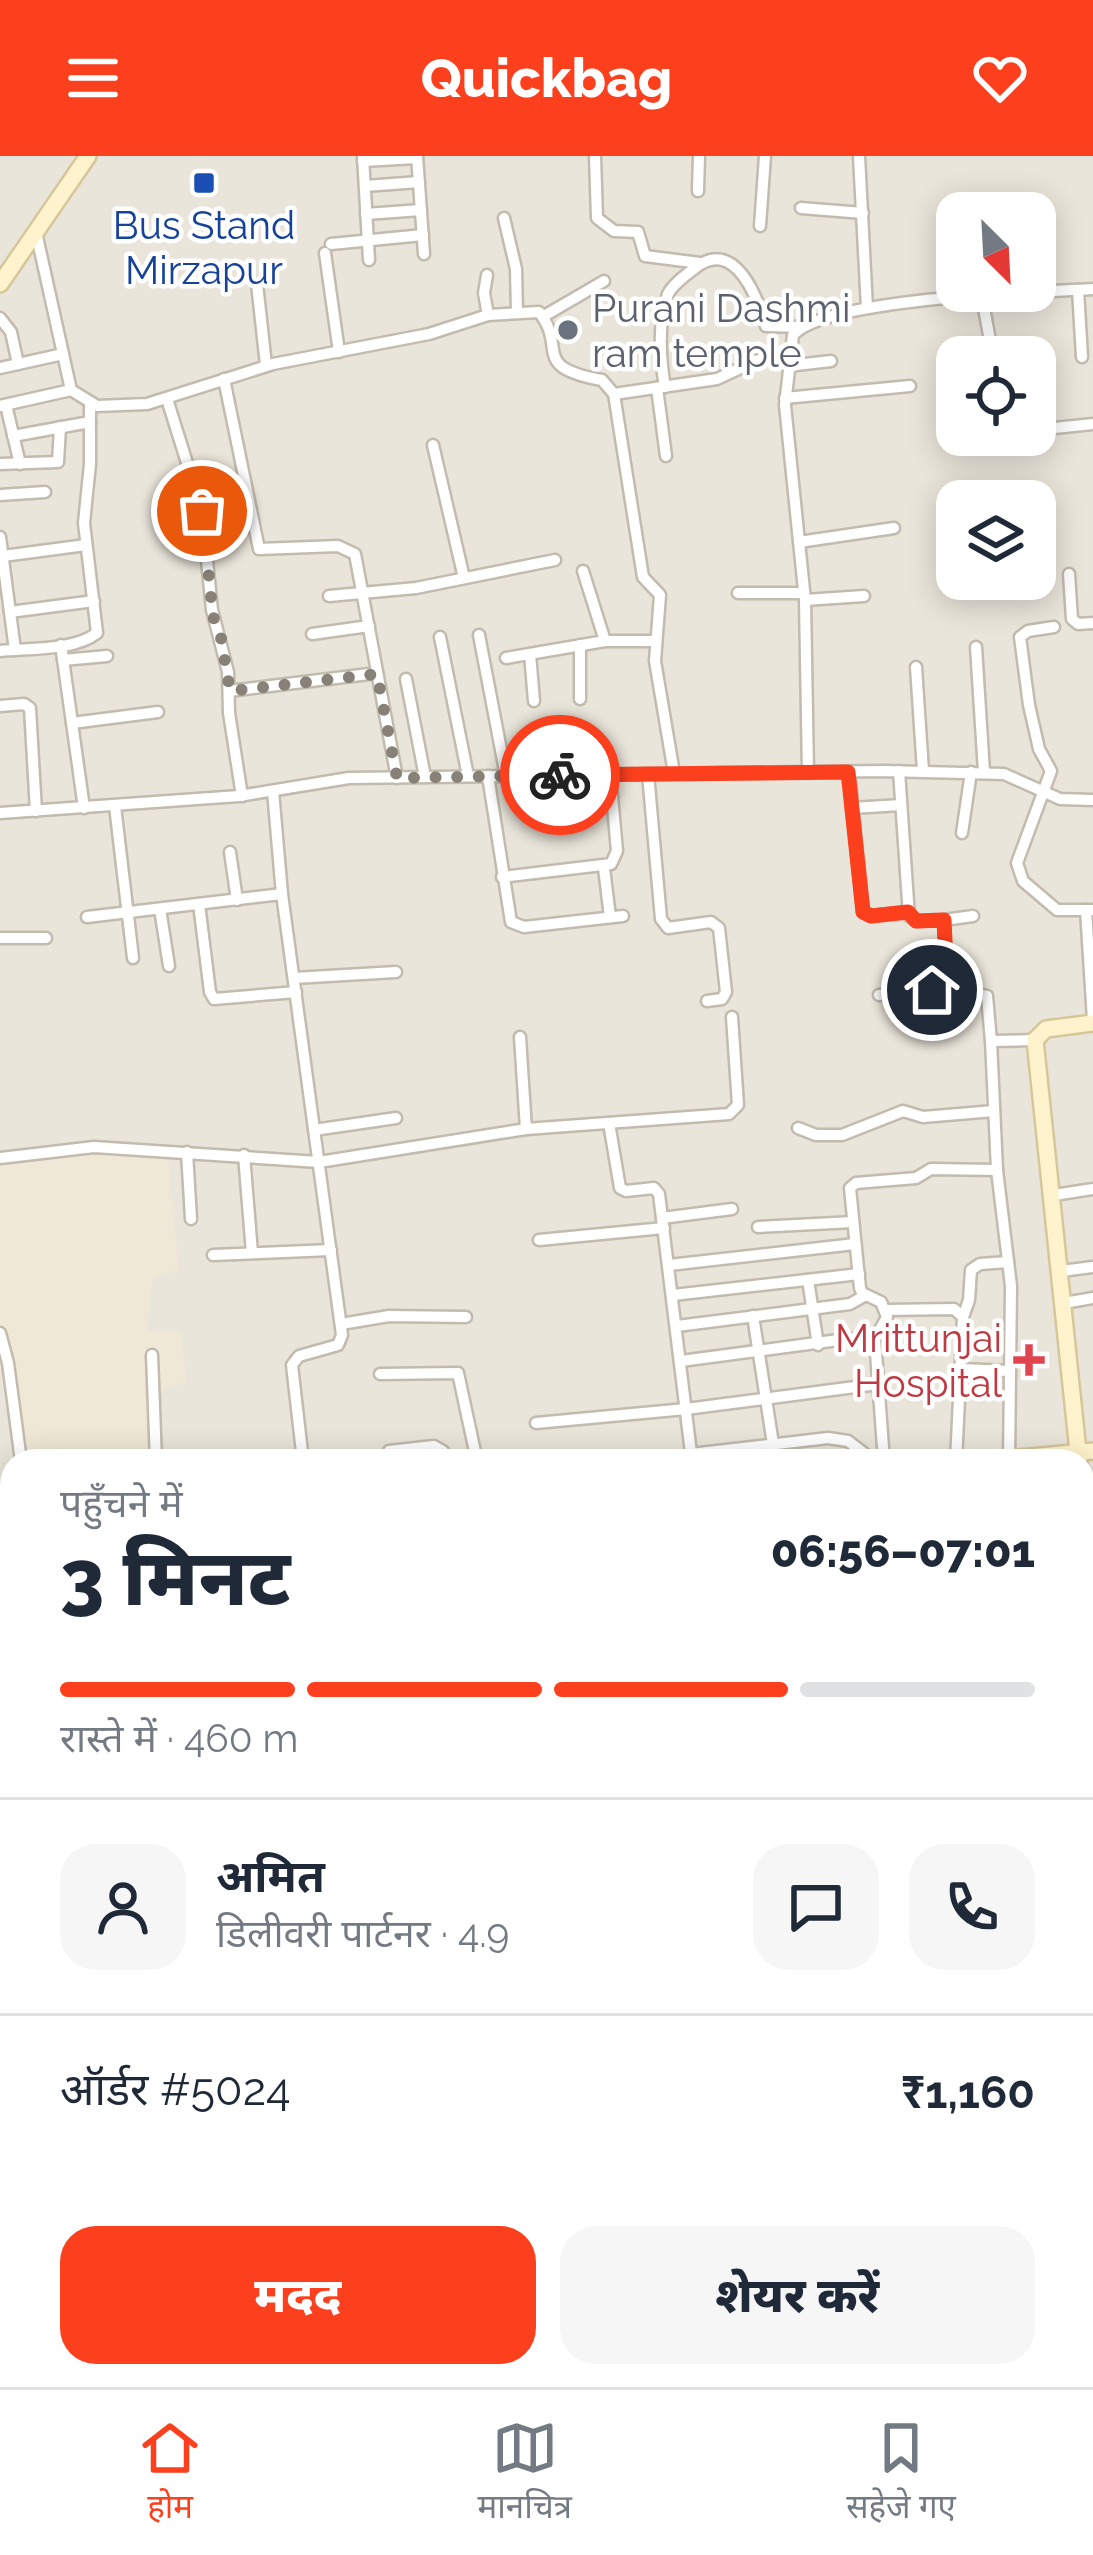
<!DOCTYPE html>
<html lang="hi">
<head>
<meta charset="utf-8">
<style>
  body { margin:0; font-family:Raleway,"Noto Sans Devanagari",sans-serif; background:#f6f6f7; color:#1f2937; height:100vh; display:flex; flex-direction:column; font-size:45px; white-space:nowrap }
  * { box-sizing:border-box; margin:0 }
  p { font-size:39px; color:#747a83 }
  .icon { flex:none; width:66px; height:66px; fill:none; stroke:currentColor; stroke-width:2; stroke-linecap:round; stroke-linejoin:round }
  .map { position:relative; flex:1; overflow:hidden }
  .sheet { position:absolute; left:0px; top:1293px; width:1095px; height:939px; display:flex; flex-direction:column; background:#fff; border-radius:36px 36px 0 0; box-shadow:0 6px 30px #0003 }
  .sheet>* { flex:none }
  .needle { width:78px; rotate:156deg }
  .fabs { position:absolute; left:936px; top:36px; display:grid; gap:24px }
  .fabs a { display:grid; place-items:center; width:120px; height:120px; border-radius:24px; background:#fff; box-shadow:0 6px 30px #0003; font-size:60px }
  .pin { position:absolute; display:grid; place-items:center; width:102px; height:102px; color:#fff; margin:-51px; border:6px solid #fff; border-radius:50%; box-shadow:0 3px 12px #0007 }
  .courier { position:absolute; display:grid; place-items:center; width:120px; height:120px; margin:-60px; border:9px solid #fc3f1d; border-radius:50%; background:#fff; color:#222; box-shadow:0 3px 15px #0007 }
  .overview em { font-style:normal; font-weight:800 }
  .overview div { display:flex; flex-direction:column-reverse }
  .overview { display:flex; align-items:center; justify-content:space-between; height:204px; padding:0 60px }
  h1 { font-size:78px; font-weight:800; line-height:90px }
  .bar { display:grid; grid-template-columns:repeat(4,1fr); gap:18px 12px; align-content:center; height:144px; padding:0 60px }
  .bar i { height:15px; border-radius:9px; background:#e0e1e3 }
  .bar .on { background:#fc3f1d }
  .bar p { grid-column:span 4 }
  .line { display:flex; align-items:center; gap:30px; padding:0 60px; border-top:3px solid #e0e1e3 }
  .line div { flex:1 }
  .round { display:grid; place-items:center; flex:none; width:126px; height:126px; border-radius:36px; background:#f6f6f7 }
  .cta { display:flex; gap:24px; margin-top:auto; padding:24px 60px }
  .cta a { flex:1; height:138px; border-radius:36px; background:#fc3f1d; color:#fff; font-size:48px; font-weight:800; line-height:138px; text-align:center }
  .cta a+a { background:#f6f6f7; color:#1f2937 }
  header { display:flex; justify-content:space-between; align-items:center; height:156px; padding:0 60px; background:#fc3f1d; color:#fff; font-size:54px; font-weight:800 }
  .dock { display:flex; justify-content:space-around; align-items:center; height:168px; border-top:3px solid #e0e1e3; background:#fff; font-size:33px; color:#747a83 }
  .dock a { display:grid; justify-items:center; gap:6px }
  .dock .on { color:#fc3f1d }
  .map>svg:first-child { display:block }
</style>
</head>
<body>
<header><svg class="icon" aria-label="menu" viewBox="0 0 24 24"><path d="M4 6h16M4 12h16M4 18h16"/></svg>Quickbag<svg class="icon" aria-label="heart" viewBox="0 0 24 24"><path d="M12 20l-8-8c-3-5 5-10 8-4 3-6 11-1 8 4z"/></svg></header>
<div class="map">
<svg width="1093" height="2231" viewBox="0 0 1093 2231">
  <rect width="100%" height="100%" fill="#f6f3ec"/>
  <path fill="#eae5da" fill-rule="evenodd" d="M0 0H1093V2231H0ZM957 57H1035V135H957ZM957 201H1035V279H957ZM957 345H1035V423H957ZM12 1305H1083V2220H12Z"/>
  <polygon fill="#efe8d6" points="81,994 168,1000 179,1114 153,1121 146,1175 180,1175 187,1225 160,1236 163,1305 15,1305 0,1215 0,1009"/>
  <polygon fill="#d2eab5" points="0,1793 12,1796 12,1916 0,1925"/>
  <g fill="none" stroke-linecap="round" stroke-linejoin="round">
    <g stroke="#c2bbae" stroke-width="15">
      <g id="street">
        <polyline points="363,0 369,104"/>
        <polyline points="417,0 424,98"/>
        <polyline points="595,0 597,62 614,75 638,76 645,100 700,107"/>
        <polyline points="859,0 867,152"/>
        <polyline points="363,5 417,2"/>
        <polyline points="365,30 419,26"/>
        <polyline points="698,35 699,0"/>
        <polyline points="801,52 863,57"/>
        <polyline points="366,58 421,54"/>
        <polyline points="504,62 516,113 517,156"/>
        <polyline points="760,70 765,0"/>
        <polyline points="331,88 423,79"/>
        <polyline points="325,97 339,196"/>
        <polyline points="487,119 484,137 488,159"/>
        <polyline points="257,128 266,209"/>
        <polyline points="1078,134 1082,201"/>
        <polyline points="982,141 991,190 1000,201"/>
        <polyline points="544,160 604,125"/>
        <polyline points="0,162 11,176 18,208"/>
        <polyline points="787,210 831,205"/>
        <polyline points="0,212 63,198"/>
        <polyline points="224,223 259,393 338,390 355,398 397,622"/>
        <path d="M665 231C660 202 658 166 668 138 673 128 686 119 695 112 735 81 757 141 766 170L800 171"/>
        <polyline points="657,232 666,300"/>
        <path d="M71 234 97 250 147 248 273 208 429 178 488 159 539 156C568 192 529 211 602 224L614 238 643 421 660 439 655 505 674 617"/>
        <polyline points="614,238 717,223 758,204 789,200"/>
        <polyline points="785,242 910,230"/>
        <polyline points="167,243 202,355 212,454 228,516 229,557 242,640"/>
        <polyline points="6,249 20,308"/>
        <polyline points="0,250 71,234 36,76"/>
        <polyline points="1035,274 1093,268"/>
        <polyline points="13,280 90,266"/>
        <polyline points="433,289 464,422"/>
        <polyline points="0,308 58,306 60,271"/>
        <polyline points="0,339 45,336"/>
        <polyline points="0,381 15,494"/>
        <polyline points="799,386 894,372"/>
        <polyline points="3,400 86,389"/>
        <polyline points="583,415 605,485"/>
        <polyline points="1069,418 1072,463 1078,468 1093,467"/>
        <polyline points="738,437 804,437"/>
        <polyline points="329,440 416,432 555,404"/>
        <polyline points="805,444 864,440"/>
        <polyline points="10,456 94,445"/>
        <polyline points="1054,471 1028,475 1020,481 1029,549 1039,593 1051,615 1017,707 1023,725 1057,754 1093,754"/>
        <polyline points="312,478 369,470"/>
        <polyline points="479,479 506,620"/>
        <polyline points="440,481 468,620"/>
        <polyline points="61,489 84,652"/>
        <polyline points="580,489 580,543"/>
        <polyline points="976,491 984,616"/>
        <path d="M0 495C29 492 74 495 97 477L84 367 90 308V249"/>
        <polyline points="530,498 534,545"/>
        <polyline points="506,502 605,485 655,485"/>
        <polyline points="63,504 107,500"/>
        <polyline points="916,511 923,615"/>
        <polyline points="406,523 425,621"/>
        <polyline points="229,535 377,517"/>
        <polyline points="0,550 24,548 30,552 36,655"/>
        <polyline points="72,567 158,556"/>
        <polyline points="899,615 909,760 916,765 944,764 947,832 987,840 991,885 1035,884"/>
        <polyline points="849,616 863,756 871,760 908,756"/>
        <path d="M808 617 805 444 785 249 793 179C826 142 1037 136 1093 133"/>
        <polyline points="648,618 661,763 668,772 711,766 719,772 726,836 722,843 707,845"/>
        <polyline points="488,620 511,766 524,771 623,760"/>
        <polyline points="273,635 282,738 342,1179 338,1189 299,1200 292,1209 303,1305"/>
        <polyline points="115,650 133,802"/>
        <polyline points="852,652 901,649"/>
        <polyline points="0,657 239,640 349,622 884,615 1004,618 1060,643 1093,644"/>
        <polyline points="962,677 971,616"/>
        <polyline points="230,696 237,744"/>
        <polyline points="604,712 610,761"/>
        <polyline points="502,721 611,708 617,695 610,618"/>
        <polyline points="199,748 210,836 214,843 296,836"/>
        <polyline points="160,753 169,810"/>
        <polyline points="1086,754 1093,864"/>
        <polyline points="87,761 282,738"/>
        <polyline points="944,764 973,760"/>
        <polyline points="0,782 46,782"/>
        <polyline points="294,822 396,816"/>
        <polyline points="932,834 935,876"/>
        <polyline points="879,839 947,832"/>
        <polyline points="520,881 526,973"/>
        <polyline points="991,885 997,1014 1011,1130 1009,1305"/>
        <polyline points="609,967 620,1032 626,1035 654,1032 659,1038 692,1305"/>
        <polyline points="798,972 816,979 842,979 903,955 923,961 994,955"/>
        <polyline points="314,974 396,962"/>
        <polyline points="187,996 191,1063"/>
        <polyline points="244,999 252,1097"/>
        <polyline points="0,1002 94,991 319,1006 526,973 729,958 738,949 732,861"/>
        <polyline points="1054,1039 1093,1033"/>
        <polyline points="662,1062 732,1053"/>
        <polyline points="758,1071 853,1066"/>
        <polyline points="539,1084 664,1072"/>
        <polyline points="213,1099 331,1094"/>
        <polyline points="669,1109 855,1088"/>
        <polyline points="1061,1115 1093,1111"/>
        <polyline points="808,1124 818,1189"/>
        <polyline points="673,1139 859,1118"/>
        <polyline points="1064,1147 1093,1142"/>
        <polyline points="885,1154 954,1153 963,1161 956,1305"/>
        <polyline points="753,1160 773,1288"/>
        <polyline points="963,1161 969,1144 971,1114 980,1108 1008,1106"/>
        <polyline points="341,1168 389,1160 466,1161"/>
        <polyline points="677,1170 850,1148 866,1139"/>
        <polyline points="0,1177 8,1207 21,1305"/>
        <polyline points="875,1183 887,1161 881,1146 862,1137 860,1132 850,1032 856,1027 916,1022 931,1013 997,1014"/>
        <polyline points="152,1199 156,1305"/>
        <polyline points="681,1205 846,1183 875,1183 884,1305"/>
        <polyline points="960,1213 1010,1215"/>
        <polyline points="380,1218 458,1217 477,1305"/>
        <polyline points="536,1267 686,1253 878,1228"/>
        <polyline points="389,1295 434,1290 443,1295 446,1305"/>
        <polyline points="691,1298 828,1282 848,1285 874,1305"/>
        <polyline points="0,1488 12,1484"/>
        <polyline points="1083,1504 1093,1503"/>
        <polyline points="1083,1538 1093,1537"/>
        <polyline points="1084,1570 1093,1598"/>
        <polyline points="0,1591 12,1591"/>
        <polyline points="12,1668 7,1709 12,1727"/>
        <polyline points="1083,1693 1093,1723"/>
        <polyline points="0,1768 12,1764"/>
        <polyline points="1083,1833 1088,1850"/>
        <polyline points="1083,1944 1093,1976"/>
        <polyline points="0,1967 12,1966"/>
        <polyline points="1083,2080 1093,2111"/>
        <polyline points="1083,2218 1089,2231"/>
        <polyline points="112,2220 114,2231"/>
        <polyline points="451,2220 456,2231"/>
        <polyline points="794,2220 795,2231"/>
        <polyline points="261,2231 299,2220"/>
        <polyline points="994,2231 1070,2220"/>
      </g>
    </g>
    <g stroke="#d6c79b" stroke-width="20">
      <g id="secondary">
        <polyline points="0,128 88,0"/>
        <polyline points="987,1305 1093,1295"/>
        <polyline points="1079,1305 1035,884 1046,873 1093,867"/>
        <polyline points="1083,1333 1093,1400"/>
        <polyline points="0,1361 12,1361"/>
        <polyline points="1083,2016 1093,2014"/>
        <polyline points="529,2231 537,2220"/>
        <polyline points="886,2231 887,2220"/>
      </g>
    </g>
    <use href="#street" stroke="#fff" stroke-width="10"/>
    <use href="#secondary" stroke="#fff3cd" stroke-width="15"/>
  </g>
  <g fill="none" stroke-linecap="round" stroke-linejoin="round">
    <polyline stroke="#878178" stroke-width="12" stroke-dasharray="0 21.6" points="202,355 213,460 221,482 230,535 377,518 397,622 560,619"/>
    <polyline stroke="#fc3f1d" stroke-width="15" points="560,619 848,616 863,756 871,760 908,756 916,765 944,764 947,832 932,834"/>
  </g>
  <rect fill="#1a4fb4" stroke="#fff" stroke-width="4.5" x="192" y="15" width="24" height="24" rx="6"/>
  <circle fill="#6b7280" stroke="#fff" stroke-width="4.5" cx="568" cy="174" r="12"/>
  <path fill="#e0444e" stroke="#fff" stroke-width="4.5" d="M1023 1186h12v12h12v12h-12v12h-12v-12h-12v-12h12z"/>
  <g text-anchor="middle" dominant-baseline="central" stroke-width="9" stroke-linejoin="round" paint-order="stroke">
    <g font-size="39" fill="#164399" stroke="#fff">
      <text x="204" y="69">Bus Stand<tspan x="204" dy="45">Mirzapur</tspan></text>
    </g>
    <g font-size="39" fill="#5b616d" stroke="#fff" text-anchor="start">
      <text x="592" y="152">Purani Dashmi<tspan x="592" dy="45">ram temple</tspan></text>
    </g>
    <g font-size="39" fill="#be3a42" stroke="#fff" text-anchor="end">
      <text x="1002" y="1182">Mrittunjai<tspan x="1002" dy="45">Hospital</tspan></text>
    </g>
  </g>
</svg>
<div class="fabs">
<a><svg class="needle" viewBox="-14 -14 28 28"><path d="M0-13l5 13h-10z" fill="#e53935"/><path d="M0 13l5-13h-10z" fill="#747a83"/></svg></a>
<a><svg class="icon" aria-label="locate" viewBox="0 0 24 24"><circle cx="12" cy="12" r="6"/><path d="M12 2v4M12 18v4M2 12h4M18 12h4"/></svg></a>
<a><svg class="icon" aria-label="layers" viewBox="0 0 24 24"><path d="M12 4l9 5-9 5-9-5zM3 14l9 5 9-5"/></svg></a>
</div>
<div class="pin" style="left:202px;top:355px;background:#ea580c"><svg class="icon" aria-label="bag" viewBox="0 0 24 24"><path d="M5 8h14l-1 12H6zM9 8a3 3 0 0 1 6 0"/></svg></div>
<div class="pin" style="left:932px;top:834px;background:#1f2937"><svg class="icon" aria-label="home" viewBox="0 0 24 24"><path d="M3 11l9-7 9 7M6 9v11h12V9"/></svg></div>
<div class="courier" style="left:560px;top:619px"><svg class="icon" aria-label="bike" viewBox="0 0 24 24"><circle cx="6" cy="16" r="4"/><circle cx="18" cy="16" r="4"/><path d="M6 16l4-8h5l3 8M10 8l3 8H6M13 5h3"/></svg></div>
<section class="sheet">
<div class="overview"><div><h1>3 मिनट</h1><p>पहुँचने में</p></div><em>06:56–07:01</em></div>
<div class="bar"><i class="on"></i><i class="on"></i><i class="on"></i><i></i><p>रास्ते में · 460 m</p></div>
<div class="line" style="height:216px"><a class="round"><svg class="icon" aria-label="person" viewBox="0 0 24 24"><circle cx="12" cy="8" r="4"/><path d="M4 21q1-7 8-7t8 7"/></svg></a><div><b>अमित</b><p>डिलीवरी पार्टनर · 4.9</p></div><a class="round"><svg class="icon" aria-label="chat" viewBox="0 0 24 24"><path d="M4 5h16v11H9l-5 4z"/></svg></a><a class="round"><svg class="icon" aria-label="phone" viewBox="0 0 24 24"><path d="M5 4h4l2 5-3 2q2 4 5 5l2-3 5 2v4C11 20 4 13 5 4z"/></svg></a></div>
<div class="line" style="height:156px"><div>ऑर्डर #5024</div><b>₹1,160</b></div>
<div class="cta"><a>मदद</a><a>शेयर करें</a></div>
</section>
</div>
<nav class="dock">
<a class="on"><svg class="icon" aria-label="home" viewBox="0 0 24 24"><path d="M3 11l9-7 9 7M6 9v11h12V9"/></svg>होम</a>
<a><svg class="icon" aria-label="map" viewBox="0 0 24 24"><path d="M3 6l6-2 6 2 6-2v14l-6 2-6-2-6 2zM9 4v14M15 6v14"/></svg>मानचित्र</a>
<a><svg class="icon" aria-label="saved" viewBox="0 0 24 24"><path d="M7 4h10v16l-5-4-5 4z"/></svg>सहेजे गए</a>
</nav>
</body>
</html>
